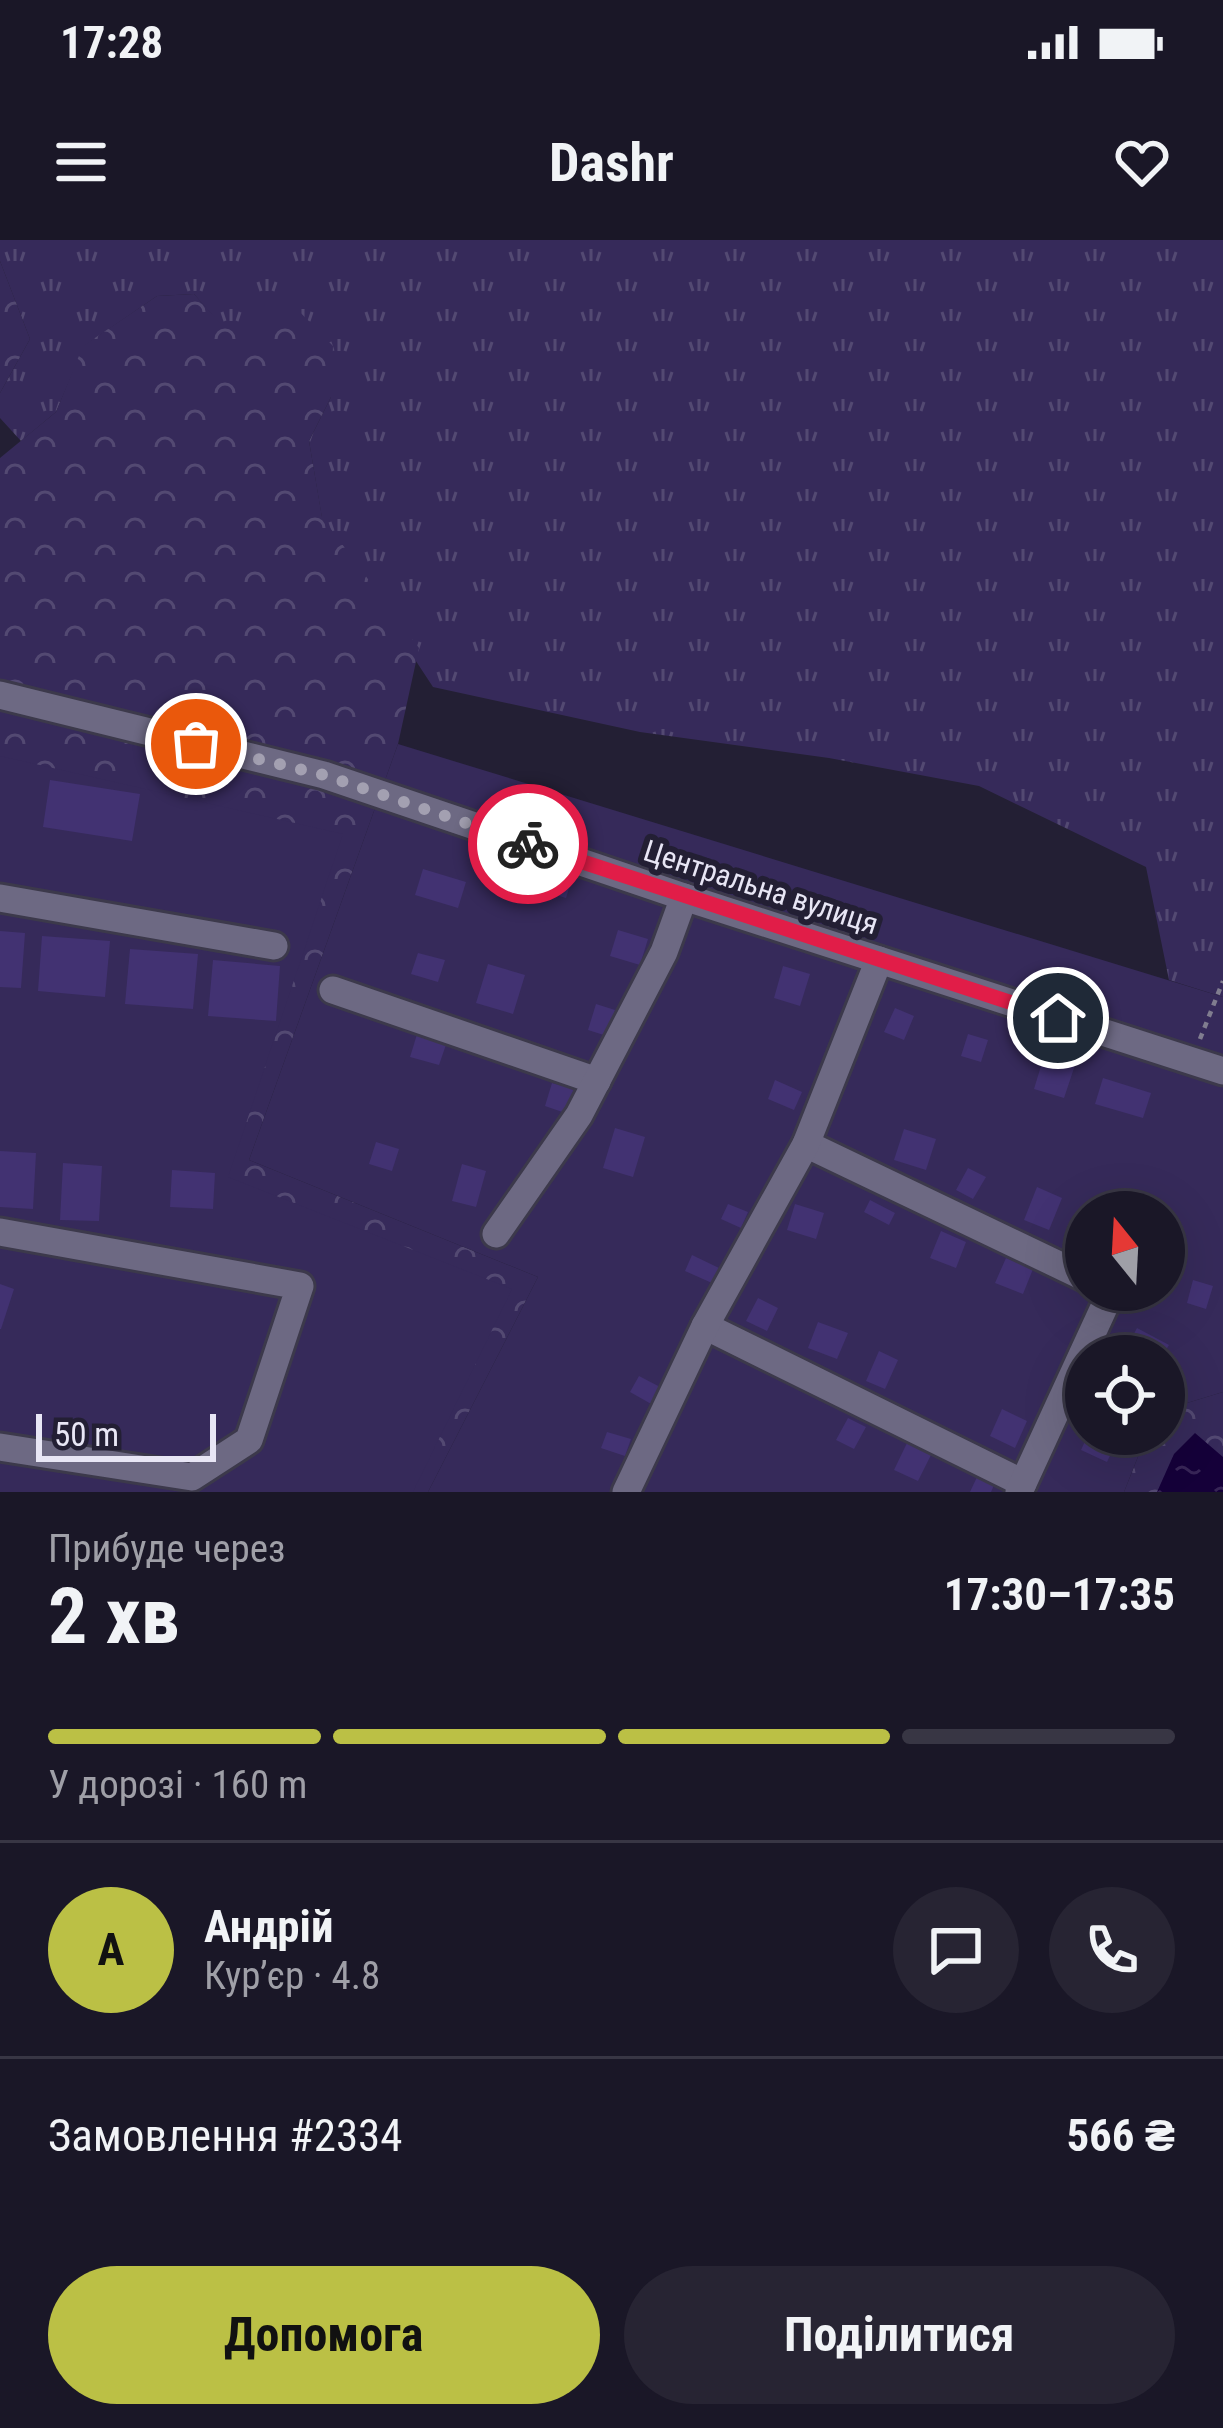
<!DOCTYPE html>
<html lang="uk">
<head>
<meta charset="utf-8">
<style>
  body { margin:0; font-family:"Roboto Condensed",sans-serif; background:#272433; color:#f1f3f6; height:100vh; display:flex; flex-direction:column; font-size:45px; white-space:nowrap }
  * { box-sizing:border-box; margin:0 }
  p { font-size:39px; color:#9f9fa7 }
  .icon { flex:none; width:66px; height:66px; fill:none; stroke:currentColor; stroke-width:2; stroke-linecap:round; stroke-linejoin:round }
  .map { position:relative; height:1252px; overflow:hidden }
  .drawer { display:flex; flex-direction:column; background:#1a1727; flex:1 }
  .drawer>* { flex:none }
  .needle { width:78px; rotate:342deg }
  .tools { position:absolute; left:1065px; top:951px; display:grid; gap:24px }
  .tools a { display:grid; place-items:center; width:120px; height:120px; border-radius:50%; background:#1a1727; box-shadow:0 12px 48px #0002,0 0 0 3px #383644; font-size:60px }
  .scale { position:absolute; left:36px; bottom:30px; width:180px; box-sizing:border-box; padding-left:12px; border:6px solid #e8e6f5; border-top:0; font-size:33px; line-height:42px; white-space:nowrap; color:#e8e6f5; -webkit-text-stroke:9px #231f34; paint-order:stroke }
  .pin { position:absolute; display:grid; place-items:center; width:102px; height:102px; color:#fff; margin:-51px; border:6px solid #fff; border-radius:50%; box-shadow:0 3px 12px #0007 }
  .courier { position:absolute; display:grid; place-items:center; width:120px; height:120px; margin:-60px; border:9px solid #e11d48; border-radius:50%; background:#fff; color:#222; box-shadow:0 3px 15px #0007 }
  .head em { font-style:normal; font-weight:700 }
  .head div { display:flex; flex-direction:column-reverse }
  .head { display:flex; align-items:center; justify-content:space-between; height:204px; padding:0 48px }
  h1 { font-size:78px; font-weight:700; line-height:90px }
  .bar { display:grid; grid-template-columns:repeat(4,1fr); gap:18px 12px; align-content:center; height:144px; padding:0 48px }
  .bar i { height:15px; border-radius:9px; background:#383644 }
  .bar .selected { background:#bbc045 }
  .bar p { grid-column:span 4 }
  .line { display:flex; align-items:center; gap:30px; padding:0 48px; border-top:3px solid #383644 }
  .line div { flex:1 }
  .round { display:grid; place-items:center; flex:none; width:126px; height:126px; border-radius:63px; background:#272433 }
  .primary-button { display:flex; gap:24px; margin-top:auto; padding:24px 48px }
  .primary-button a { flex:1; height:138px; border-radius:72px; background:#bbc045; color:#111; font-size:48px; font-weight:700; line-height:138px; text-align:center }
  .primary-button a+a { background:#272433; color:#f1f3f6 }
  .status { display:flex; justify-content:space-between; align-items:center; height:84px; padding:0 60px; background:#1a1727; direction:ltr }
  .status svg { height:33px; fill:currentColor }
  header { display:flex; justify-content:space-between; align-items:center; height:156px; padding:0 48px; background:#1a1727; font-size:54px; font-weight:700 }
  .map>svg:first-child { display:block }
</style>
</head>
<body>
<div class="status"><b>17:28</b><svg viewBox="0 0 49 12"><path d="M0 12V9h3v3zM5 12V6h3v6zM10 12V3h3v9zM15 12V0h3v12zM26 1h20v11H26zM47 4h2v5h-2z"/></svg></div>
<header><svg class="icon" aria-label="menu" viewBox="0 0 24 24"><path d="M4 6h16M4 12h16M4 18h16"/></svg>Dashr<svg class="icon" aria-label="heart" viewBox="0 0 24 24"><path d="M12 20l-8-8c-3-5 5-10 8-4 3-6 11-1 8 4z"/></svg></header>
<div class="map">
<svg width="1223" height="1252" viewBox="0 0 1223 1252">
  <defs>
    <pattern id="grass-tufts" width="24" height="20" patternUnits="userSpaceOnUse" patternTransform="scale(3)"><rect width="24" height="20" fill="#362a5a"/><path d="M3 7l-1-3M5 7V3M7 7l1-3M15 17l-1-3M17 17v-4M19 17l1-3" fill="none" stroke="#534972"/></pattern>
    <pattern id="forest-crowns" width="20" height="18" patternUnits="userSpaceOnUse" patternTransform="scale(3)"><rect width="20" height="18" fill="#362a5a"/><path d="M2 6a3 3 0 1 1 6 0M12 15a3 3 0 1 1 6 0" fill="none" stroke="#534972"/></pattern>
    <pattern id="water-ripples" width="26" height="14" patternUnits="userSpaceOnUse" patternTransform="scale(3)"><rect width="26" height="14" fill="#150039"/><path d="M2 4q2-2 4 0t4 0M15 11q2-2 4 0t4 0" fill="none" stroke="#372556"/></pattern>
  </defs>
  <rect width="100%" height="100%" fill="#231f34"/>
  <polygon fill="url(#grass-tufts)" points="0,0 1223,0 1223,757 1169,740 1146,627 979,546 829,518 640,492 433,447 322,278 309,201 331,157 223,87 194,54 157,56 84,106 56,172 21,201 0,178 0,153 30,99 0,21"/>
  <g fill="url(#forest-crowns)">
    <polygon points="0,21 30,99 0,153"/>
    <polygon points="194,54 224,87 293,65 333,106 331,157 309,201 322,277 419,408 398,504 249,920 538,1037 428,1252 0,1252 0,218 56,172 83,106 157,56"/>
    <polygon points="1223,1152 1223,1252 1124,1252 1147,1194 1164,1194 1164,1170"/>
  </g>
  <g fill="#362a5a" fill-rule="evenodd">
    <path d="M398 504 1223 757V1152L1164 1170V1116H1086V1194H1147L1124 1252H428L538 1037 249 920ZM1086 972H1164V1050H1086Z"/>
    <polygon points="0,516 343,594 228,937 512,1049 413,1252 0,1252"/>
  </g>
  <polygon fill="url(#water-ripples)" points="1195,1193 1223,1217 1223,1252 1157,1252 1174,1214"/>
  <g fill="#423272">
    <polygon points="50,540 140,554 132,601 43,587"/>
    <polygon points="533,620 574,632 566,658 525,646"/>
    <polygon points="423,629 466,642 458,668 415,655"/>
    <polygon points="618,690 648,699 640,725 610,716"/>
    <polygon points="0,691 25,693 21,748 0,747"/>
    <polygon points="42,696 110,701 105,757 38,751"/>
    <polygon points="130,709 198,714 193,769 125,764"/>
    <polygon points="418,713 445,720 438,742 411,734"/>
    <polygon points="213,720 280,726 276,781 208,776"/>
    <polygon points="488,724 525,735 513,774 476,763"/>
    <polygon points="783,726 810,734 800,766 774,758"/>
    <polygon points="596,764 615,770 607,796 588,790"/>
    <polygon points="895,768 914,776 904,800 884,792"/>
    <polygon points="419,788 449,796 439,825 410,817"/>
    <polygon points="968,794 988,800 981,822 961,816"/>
    <polygon points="1044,816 1075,825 1064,858 1034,849"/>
    <polygon points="1103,838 1151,853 1143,878 1095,864"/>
    <polygon points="775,840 802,852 794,870 768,859"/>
    <polygon points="552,843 578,850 571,875 545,866"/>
    <polygon points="615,888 645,897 633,937 603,928"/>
    <polygon points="904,889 936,899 926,930 894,920"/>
    <polygon points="376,902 399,909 392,931 369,924"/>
    <polygon points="0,911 36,913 33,969 0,967"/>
    <polygon points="63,923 102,926 99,981 60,980"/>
    <polygon points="462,924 486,931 476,967 452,961"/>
    <polygon points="968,928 986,937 973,959 956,950"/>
    <polygon points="172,930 215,933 213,969 170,967"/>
    <polygon points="1037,947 1062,958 1049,990 1024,980"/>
    <polygon points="870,960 895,973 889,985 864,972"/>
    <polygon points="728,964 748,972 741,988 721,979"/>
    <polygon points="795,964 824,973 816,999 787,990"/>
    <polygon points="941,991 966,1002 956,1028 930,1018"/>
    <polygon points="692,1015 719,1028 712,1043 685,1031"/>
    <polygon points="1006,1018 1033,1029 1023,1054 995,1043"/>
    <polygon points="1193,1040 1213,1046 1206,1069 1187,1063"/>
    <polygon points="0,1044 14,1049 1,1089 0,1089"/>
    <polygon points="758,1058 778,1068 767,1091 746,1081"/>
    <polygon points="818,1082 848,1093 837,1119 808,1108"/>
    <polygon points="1137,1088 1169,1105 1162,1116 1122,1116"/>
    <polygon points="879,1111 898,1120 885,1149 866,1141"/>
    <polygon points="639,1136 662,1148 653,1165 630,1152"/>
    <polygon points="1002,1169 1027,1181 1015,1208 990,1196"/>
    <polygon points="848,1178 866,1187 854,1209 836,1200"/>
    <polygon points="607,1192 631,1199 625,1216 601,1208"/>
    <polygon points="1088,1195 1114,1207 1107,1222 1081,1210"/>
    <polygon points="907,1203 931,1215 918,1241 894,1230"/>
    <polygon points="977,1237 994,1245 991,1252 970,1252"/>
  </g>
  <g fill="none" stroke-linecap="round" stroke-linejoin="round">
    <g stroke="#3c394b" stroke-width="33">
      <g id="street">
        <polyline points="0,455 324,535 684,657 1223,831"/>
        <polyline points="0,658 274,706"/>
        <polyline points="333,750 597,841"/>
        <polyline points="806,904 1086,1038"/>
        <polyline points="0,992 300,1046 249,1200 192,1237 0,1207"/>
        <polyline points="496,994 579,875 664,712 684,657"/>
        <polyline points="705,1086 1023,1243"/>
        <polyline points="626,1252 705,1086 806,904 879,720"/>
        <polyline points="1019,1252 1112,1050"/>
      </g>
    </g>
    <polyline stroke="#807d8f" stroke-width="4.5" stroke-dasharray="6 6" stroke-linecap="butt" points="1200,799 1223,741"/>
    <use href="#street" stroke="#6d6983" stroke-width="27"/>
  </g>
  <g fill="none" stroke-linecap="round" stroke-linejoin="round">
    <polyline stroke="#a3a0b1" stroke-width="12" stroke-dasharray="0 21.6" points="196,504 324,535 528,604"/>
    <polyline stroke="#e11d48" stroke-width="15" points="528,604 1058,778"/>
  </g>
  <g text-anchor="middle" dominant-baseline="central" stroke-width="12" stroke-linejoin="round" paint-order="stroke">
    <g font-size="30" fill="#e8e6f5" stroke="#231f34">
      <text transform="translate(761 647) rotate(18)">Центральна вулиця</text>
    </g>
  </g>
</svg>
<div class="tools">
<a><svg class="needle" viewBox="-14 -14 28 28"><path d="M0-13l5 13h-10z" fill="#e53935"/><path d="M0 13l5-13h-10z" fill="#9f9fa7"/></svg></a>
<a><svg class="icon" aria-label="locate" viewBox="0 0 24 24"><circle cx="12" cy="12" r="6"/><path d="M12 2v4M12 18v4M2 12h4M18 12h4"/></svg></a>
</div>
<div class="scale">50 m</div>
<div class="pin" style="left:196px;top:504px;background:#ea580c"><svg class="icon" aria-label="bag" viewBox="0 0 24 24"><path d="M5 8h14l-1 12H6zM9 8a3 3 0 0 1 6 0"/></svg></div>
<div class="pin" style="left:1058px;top:778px;background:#1f2937"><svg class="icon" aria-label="home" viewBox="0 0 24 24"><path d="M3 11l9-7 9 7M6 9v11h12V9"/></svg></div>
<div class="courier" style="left:528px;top:604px"><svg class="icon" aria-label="bike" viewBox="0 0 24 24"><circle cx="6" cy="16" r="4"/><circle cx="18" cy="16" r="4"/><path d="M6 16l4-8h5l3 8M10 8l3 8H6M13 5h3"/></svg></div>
</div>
<section class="drawer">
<div class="head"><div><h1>2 хв</h1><p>Прибуде через</p></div><em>17:30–17:35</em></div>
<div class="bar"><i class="selected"></i><i class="selected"></i><i class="selected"></i><i></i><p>У дорозі · 160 m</p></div>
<div class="line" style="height:216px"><b class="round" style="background:#bbc045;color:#111">А</b><div><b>Андрій</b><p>Кур’єр · 4.8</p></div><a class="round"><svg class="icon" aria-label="chat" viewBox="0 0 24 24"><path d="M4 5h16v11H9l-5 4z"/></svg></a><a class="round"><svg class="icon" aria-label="phone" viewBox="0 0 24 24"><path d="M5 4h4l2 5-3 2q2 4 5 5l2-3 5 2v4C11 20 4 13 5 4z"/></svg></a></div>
<div class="line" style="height:156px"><div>Замовлення #2334</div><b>566 ₴</b></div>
<div class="primary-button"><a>Допомога</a><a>Поділитися</a></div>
</section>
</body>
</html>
